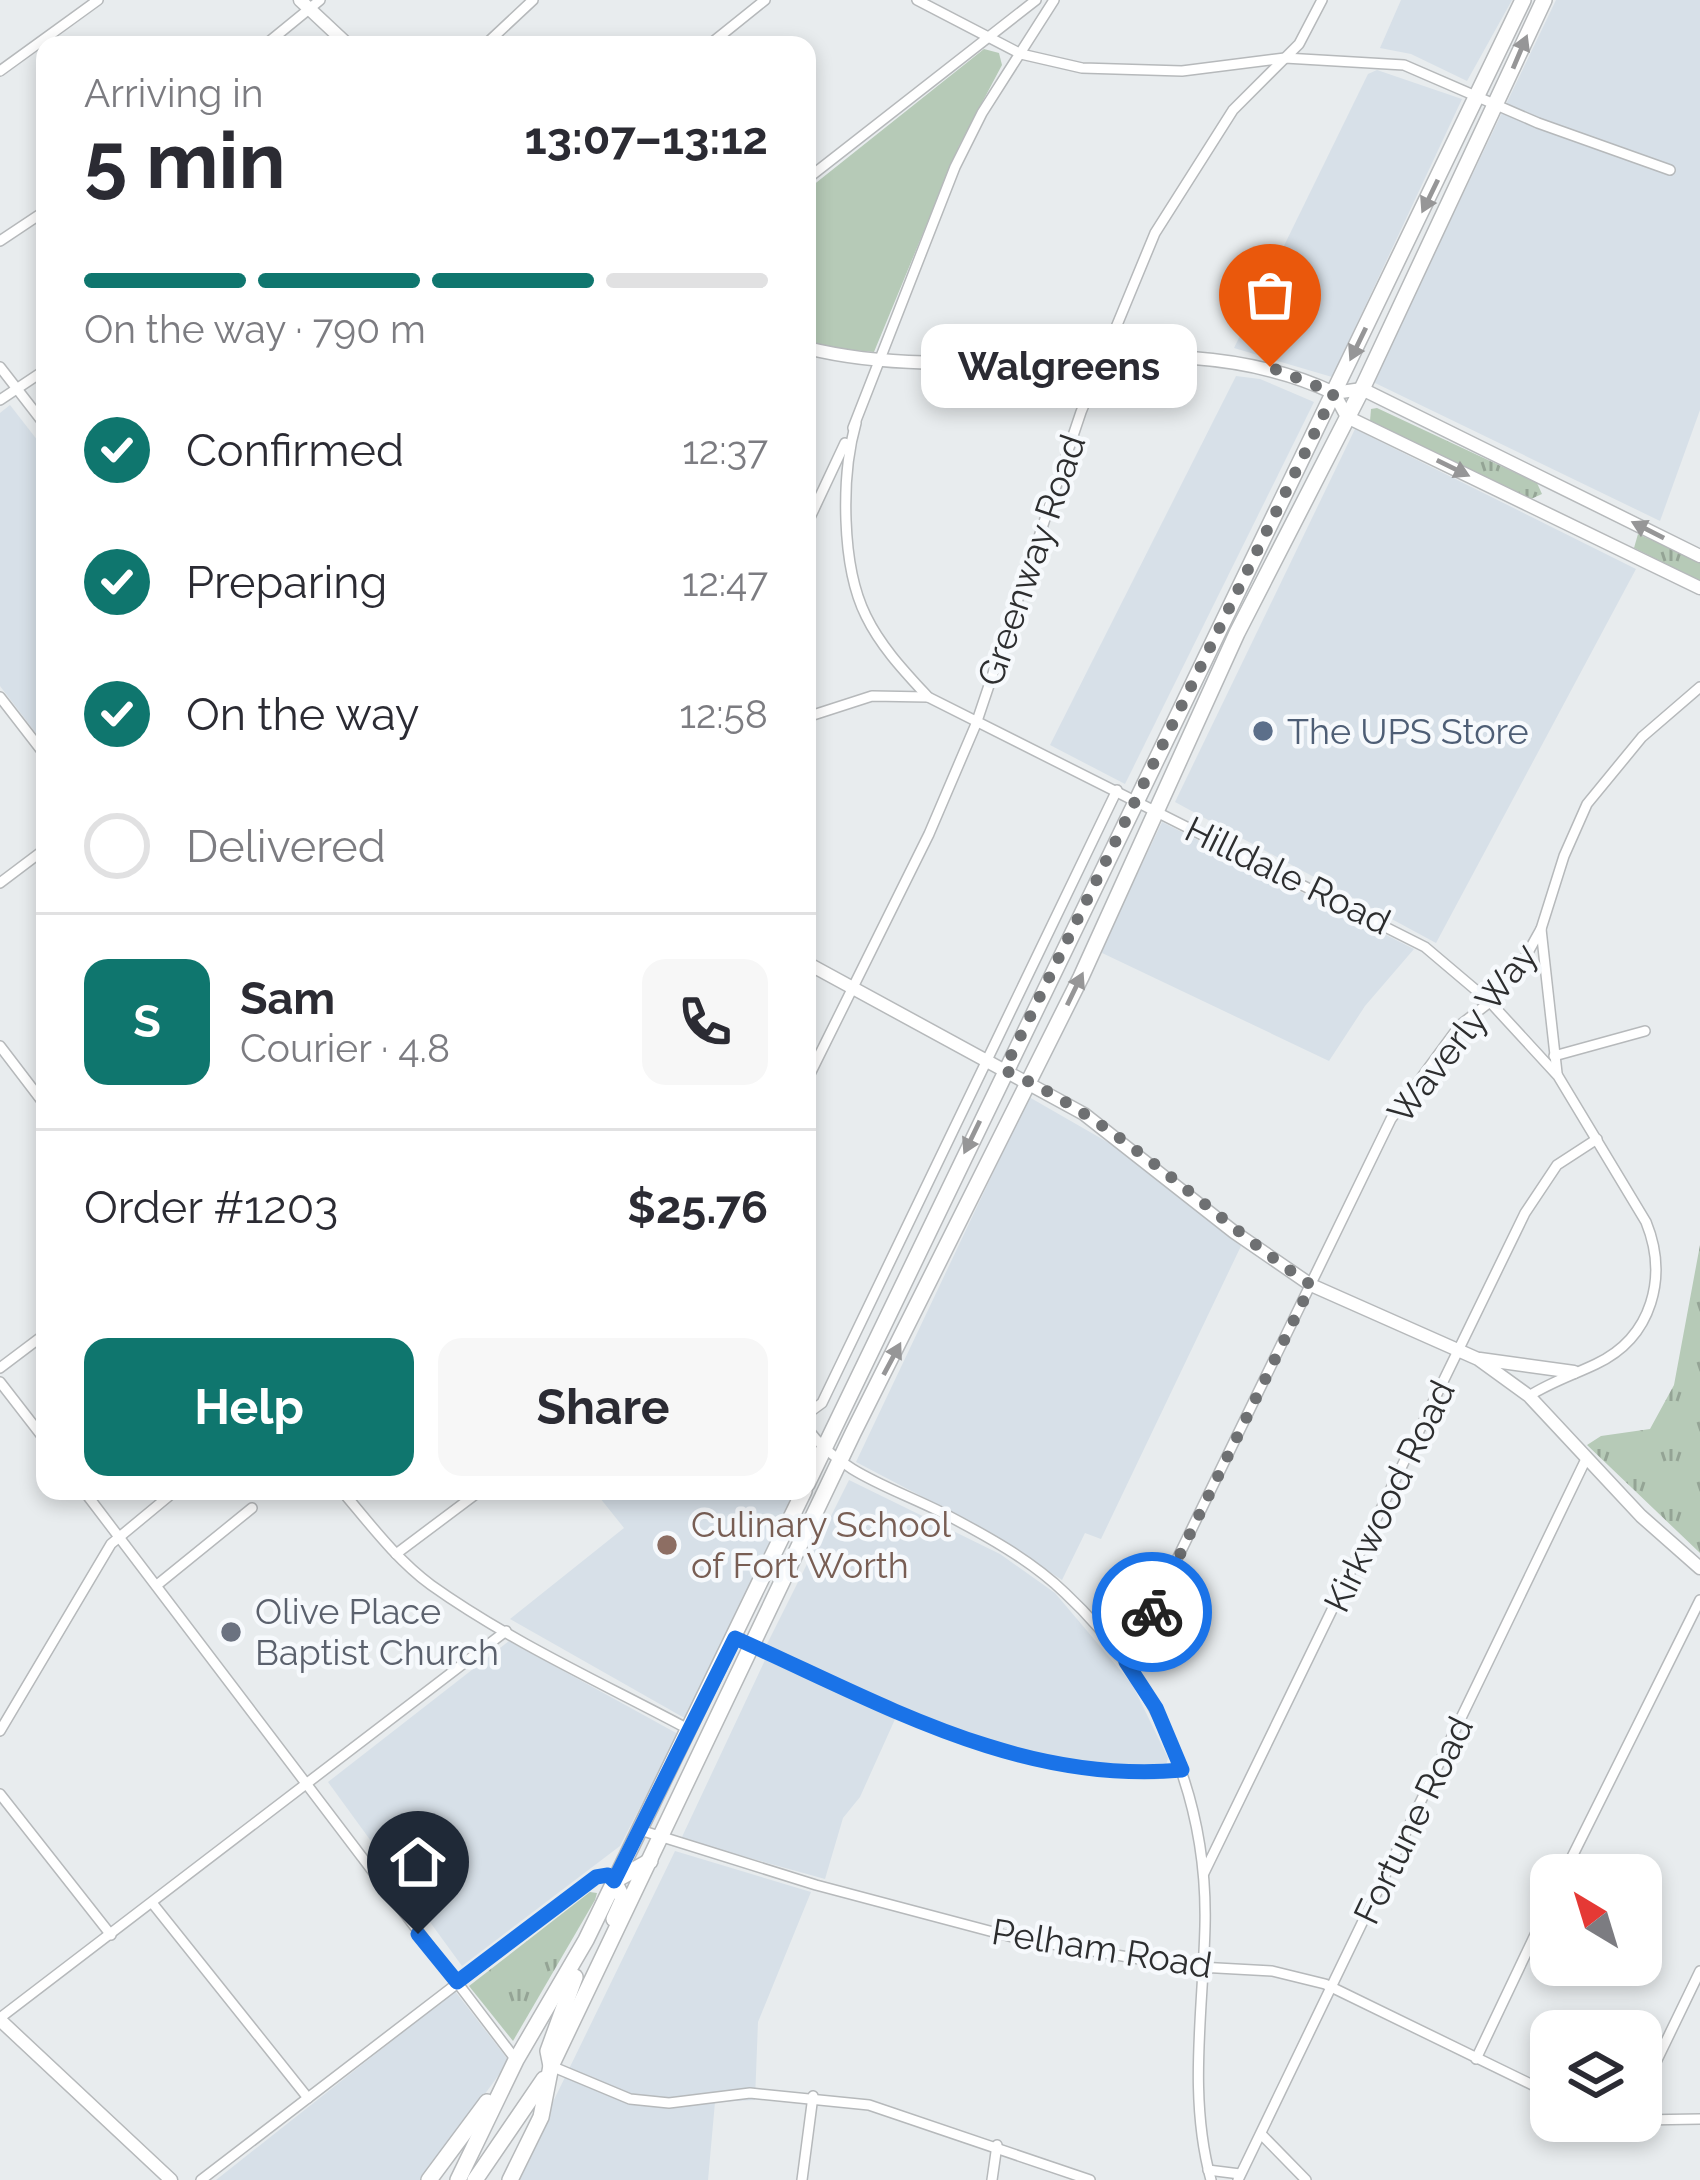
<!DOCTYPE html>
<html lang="en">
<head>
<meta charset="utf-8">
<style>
  body { margin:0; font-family:Raleway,sans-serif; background:#f7f7f7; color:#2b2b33; height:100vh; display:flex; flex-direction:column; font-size:45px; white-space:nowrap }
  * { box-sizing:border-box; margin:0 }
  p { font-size:39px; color:#7c7c81 }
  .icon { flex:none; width:66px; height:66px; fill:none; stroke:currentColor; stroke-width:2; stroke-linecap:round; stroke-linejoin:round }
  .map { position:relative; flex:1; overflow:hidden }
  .panel { position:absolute; left:36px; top:36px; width:780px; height:1464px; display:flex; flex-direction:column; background:#fff; border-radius:24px; box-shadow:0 6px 18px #0003 }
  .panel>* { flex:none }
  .needle { width:78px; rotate:322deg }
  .fabs { position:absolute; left:1530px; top:1854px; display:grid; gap:24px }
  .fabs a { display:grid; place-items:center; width:132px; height:132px; border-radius:24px; background:#fff; box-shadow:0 6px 18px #0003; font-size:60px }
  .pin { position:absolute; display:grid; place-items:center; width:102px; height:102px; color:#fff; margin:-123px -51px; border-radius:50% 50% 50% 0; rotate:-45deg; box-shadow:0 0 12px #0007 }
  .pin .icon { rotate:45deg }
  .courier { position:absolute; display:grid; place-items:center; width:120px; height:120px; margin:-60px; border:9px solid #1a73e8; border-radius:50%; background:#fff; color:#222; box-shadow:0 3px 15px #0007 }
  .bubble { position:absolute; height:84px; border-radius:24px; background:#fff; box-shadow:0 6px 18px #0003; font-size:39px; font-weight:700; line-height:84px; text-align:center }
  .summary em { font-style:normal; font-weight:700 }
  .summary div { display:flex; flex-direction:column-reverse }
  .summary { display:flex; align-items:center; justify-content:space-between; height:204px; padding:0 48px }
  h1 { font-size:78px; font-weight:700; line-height:90px }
  .bar { display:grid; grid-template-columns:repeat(4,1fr); gap:18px 12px; align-content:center; height:144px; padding:0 48px }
  .bar i { height:15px; border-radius:9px; background:#e1e1e2 }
  .bar .selected { background:#0f766e }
  .bar p { grid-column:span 4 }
  .line { display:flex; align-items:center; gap:30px; padding:0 48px; border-top:3px solid #e1e1e2 }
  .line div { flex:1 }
  .round { display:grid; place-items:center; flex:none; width:126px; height:126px; border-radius:24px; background:#f7f7f7 }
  ol { padding:0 48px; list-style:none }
  li { display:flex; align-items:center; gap:36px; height:132px }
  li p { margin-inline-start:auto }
  li .icon { padding:12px; border-radius:50%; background:#0f766e; color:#fff; stroke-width:4 }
  li:last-child { color:#7c7c81 }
  li i { width:66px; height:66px; border:6px solid #e1e1e2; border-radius:50% }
  .cta { display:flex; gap:24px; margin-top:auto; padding:24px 48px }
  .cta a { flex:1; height:138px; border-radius:24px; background:#0f766e; color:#fff; font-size:48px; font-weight:700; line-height:138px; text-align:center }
  .cta a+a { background:#f7f7f7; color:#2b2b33 }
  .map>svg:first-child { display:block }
</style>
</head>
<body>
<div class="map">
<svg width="1700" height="2180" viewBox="0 0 1700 2180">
  <defs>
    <pattern id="grass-tufts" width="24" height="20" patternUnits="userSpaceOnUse" patternTransform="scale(3)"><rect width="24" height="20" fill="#b6cab7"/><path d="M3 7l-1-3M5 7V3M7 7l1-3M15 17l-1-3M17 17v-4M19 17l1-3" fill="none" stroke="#94a495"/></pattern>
  </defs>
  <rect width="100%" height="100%" fill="#e8ecee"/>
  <g fill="#d7e0e8">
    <polygon points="1401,0 1512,0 1467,81 1411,54 1380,48"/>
    <polygon points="1556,0 1700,0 1700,410 1660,521 1373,382"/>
    <polygon points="1377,70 1462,99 1332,377 1234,348 1368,74"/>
    <polygon points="1236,376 1260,379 1314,402 1125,784 1050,745"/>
    <polygon points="10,405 45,450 45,745 0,686 0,413"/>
    <polygon points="1355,429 1636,569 1436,943 1175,802"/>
    <polygon points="1162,822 1414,949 1365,1006 1329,1061 1100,952"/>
    <polygon points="1029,1097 1123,1151 1241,1246 1101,1539 1085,1533 1062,1580 986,1530 856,1462"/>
    <polygon points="849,1480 1000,1554 1055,1593 1132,1684 1168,1758 1166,1765 1118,1768 1018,1751 930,1720 766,1646"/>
    <polygon points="609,1491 794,1491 688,1720 510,1619 624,1528 600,1498"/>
    <polygon points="509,1641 678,1734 620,1846 462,1966 328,1782"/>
    <polygon points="765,1660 896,1717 860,1797 843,1818 825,1879 681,1839"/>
    <polygon points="675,1851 811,1892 758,2022 755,2100 715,2102 708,2180 515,2180"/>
    <polygon points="455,1991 509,2061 422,2180 216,2180"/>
  </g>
  <g fill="url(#grass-tufts)">
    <polygon points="1377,408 1537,483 1542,494 1531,499 1370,421 1371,409"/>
    <polygon points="1638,534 1700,561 1700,581 1634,548"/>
    <polygon points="1700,1245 1700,1553 1587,1445 1601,1436 1650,1429 1674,1385"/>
    <polygon points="590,1892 597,1893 595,1900 513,2041 469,1986"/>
  </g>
  <polygon fill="#b6cab7" points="984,49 999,53 1002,65 959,146 874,352 807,346 807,190"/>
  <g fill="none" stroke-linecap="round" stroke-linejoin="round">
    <g stroke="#b6b9bb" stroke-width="12">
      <g id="minor">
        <polyline points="917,0 1021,54 1082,68 1182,71 1285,58 1404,65 1538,123 1670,170"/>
        <polyline points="265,45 320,0"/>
        <polyline points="485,45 533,0"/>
        <polyline points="709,45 765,0"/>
        <polyline points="0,71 98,0"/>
        <polyline points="807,179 1036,0"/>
        <polyline points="0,241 45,211"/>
        <polyline points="0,367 45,425"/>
        <polyline points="0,400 45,370"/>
        <path d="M856 423C841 475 841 566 866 616 881 647 905 672 928 697L1425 947 1490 1002 1558 1076 1646 1222C1668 1276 1653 1337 1596 1364 1573 1375 1551 1382 1529 1396"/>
        <polyline points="853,428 955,167 982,113 1054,0"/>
        <polyline points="807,524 845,443"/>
        <polyline points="0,697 45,755"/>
        <polyline points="807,717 872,696 928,697"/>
        <polyline points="0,883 45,849"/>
        <polyline points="1541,929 1557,1073"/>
        <polyline points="0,1046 45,1105"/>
        <polyline points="1554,1056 1645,1031"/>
        <polyline points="807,1080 929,834 976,724 1081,412 1155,233 1233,110 1299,44 1322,0"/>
        <polyline points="0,1368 45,1334"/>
        <polyline points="0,1382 45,1440"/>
        <polyline points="807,1414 822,1403 1117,790"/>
        <path d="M807 1428C840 1474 894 1488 943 1513 985 1535 1031 1560 1065 1593 1158 1680 1208 1799 1205 1926 1203 2011 1188 2097 1211 2180"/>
        <polyline points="84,1491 516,2060"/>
        <path d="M342 1491C370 1524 396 1559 431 1585 511 1642 604 1684 690 1730"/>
        <polyline points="396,1554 480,1491"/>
        <polyline points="157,1585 252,1508"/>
        <path d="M753 1646C892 1708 1026 1784 1182 1770"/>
        <polyline points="1127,1662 1391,1119 1460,1025 1490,1002 1522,963 1541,929 1564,856 1587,804 1642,737 1700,687"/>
        <polyline points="0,1731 111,1544 175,1491"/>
        <polyline points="0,1794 111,1935"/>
        <polyline points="640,1830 816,1885 1016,1938 1181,1966 1272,1971 1325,1984 1551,2094"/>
        <polyline points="1204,1873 1525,1213 1557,1165 1597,1139"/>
        <polyline points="1563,1875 1700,1600"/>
        <polyline points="153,1904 308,2098"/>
        <polyline points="0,2018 506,1631"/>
        <polyline points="1476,2059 1551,1901"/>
        <polyline points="551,2066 630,2099 669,2103 750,2093 869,2105 1090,2180"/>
        <polyline points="1641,2093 1700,1971"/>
        <polyline points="1641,2120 1700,2119"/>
        <polyline points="1261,2134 1306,2180"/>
        <polyline points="1208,2170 1240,2174"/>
        <polyline points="201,2180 596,1877 607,1875 614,1881"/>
        <polyline points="802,2180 813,2096"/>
        <polyline points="992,2180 997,2145"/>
        <polyline points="1238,2180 1586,1459"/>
      </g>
    </g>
    <g stroke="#b6b9bb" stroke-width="15">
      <g id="tertiary">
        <polyline points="300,0 348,45"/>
        <path d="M807 348C984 392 1170 315 1334 393"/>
        <polyline points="1334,393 1347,417 1700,588"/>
        <polyline points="1334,393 1362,389 1700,556"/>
        <polyline points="807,963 1084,1114 1234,1232 1311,1285 1478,1359 1529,1396 1641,1516 1700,1568"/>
        <polyline points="1480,1359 1574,1372"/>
        <polyline points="0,2020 171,2180"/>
      </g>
    </g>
    <g stroke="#b6b9bb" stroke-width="18">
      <g id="primary">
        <polyline points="807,1484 1523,0"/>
        <polyline points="614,1919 623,1899 614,1881 650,1861"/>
        <polyline points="551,2066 548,2051 575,1977"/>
        <polyline points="429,2180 487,2102"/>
        <polyline points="458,2180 516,2060 586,1940 804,1491"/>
        <polyline points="475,2180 544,2079"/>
        <polyline points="510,2180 541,2117 551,2066 853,1433 1081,977 1237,633 1362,389 1544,0"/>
      </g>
    </g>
    <use href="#minor" stroke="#fff" stroke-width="9"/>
    <use href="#tertiary" stroke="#fff" stroke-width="12"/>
    <use href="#primary" stroke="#fff" stroke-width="15"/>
  </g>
  <defs><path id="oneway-solid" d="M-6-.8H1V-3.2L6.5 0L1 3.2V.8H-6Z" transform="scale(3)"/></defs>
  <g fill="#969697">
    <use href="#oneway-solid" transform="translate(1520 52) rotate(-67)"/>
    <use href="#oneway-solid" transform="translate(1430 196) rotate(116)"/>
    <use href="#oneway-solid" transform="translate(1358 344) rotate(116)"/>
    <use href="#oneway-solid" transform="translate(1453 468) rotate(26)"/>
    <use href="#oneway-solid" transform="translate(1648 530) rotate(-153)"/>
    <use href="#oneway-solid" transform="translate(1075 989) rotate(-64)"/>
    <use href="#oneway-solid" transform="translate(972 1137) rotate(116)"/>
    <use href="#oneway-solid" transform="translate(892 1359) rotate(-62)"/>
  </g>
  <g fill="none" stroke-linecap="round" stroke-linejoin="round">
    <path stroke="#6e7072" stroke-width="12" stroke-dasharray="0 21.6" d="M1152 1612 1311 1285C1208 1215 1119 1120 1004 1070L1334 393 1270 367"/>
    <path stroke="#1a73e8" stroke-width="15" d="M418 1934 457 1982 596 1877 608 1875 614 1881 735 1638C879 1702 1019 1785 1182 1770L1156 1708 1126 1662 1152 1612"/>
  </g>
  <circle fill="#5c6f8a" stroke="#f6f9fc" stroke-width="4.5" cx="1263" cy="731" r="12"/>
  <circle fill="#8d6e63" stroke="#f6f9fc" stroke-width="4.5" cx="667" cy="1545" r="12"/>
  <circle fill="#6b7280" stroke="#f6f9fc" stroke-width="4.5" cx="231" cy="1632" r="12"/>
  <g text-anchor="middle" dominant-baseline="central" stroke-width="9" stroke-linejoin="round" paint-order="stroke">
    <g font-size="36" fill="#2d2e2f" stroke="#f6f9fc">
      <text transform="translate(1031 560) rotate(-71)">Greenway Road</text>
      <text transform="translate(1288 875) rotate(26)">Hilldale Road</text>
      <text transform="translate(1462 1033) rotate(-52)">Waverly Way</text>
      <text transform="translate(1389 1496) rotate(-64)">Kirkwood Road</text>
      <text transform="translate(1413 1820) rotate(-64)">Fortune Road</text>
      <text transform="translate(1102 1948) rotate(9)">Pelham Road</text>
    </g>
    <g font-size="36" fill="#4e5e75" stroke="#f6f9fc" text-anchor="start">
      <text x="1287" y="731">The UPS Store</text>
    </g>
    <g font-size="36" fill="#785e54" stroke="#f6f9fc" text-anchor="start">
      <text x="691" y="1524">Culinary School<tspan x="691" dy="41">of Fort Worth</tspan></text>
    </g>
    <g font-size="36" fill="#5b616d" stroke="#f6f9fc" text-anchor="start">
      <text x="255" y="1611">Olive Place<tspan x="255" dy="41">Baptist Church</tspan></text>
    </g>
  </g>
</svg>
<div class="fabs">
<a><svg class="needle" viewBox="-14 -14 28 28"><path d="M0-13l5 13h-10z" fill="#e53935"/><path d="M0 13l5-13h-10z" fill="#7c7c81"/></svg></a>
<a><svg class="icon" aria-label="layers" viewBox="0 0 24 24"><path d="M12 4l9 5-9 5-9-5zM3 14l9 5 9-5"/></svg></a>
</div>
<div class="pin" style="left:1270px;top:367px;background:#ea580c"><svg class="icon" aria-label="bag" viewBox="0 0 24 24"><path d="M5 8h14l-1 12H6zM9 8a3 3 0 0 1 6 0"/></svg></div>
<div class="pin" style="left:418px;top:1934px;background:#1f2937"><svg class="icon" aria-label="home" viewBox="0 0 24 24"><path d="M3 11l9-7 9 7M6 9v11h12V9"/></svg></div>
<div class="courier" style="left:1152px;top:1612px"><svg class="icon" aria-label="bike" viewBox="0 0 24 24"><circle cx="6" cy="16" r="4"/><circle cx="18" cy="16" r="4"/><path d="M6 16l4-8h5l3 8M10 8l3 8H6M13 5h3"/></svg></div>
<div class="bubble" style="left:921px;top:324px;width:276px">Walgreens</div>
<section class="panel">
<div class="summary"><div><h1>5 min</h1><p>Arriving in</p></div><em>13:07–13:12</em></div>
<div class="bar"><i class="selected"></i><i class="selected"></i><i class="selected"></i><i></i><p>On the way · 790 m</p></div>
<ol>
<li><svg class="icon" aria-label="check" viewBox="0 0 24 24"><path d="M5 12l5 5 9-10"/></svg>Confirmed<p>12:37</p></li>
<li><svg class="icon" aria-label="check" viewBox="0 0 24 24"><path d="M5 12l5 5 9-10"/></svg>Preparing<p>12:47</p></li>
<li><svg class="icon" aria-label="check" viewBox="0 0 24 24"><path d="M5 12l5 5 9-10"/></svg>On the way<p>12:58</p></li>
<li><i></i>Delivered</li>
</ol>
<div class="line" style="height:216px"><b class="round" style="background:#0f766e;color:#fff">S</b><div><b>Sam</b><p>Courier · 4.8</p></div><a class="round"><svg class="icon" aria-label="phone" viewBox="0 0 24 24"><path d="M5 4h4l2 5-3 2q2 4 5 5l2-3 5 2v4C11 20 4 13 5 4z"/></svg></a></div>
<div class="line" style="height:156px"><div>Order #1203</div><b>$25.76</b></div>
<div class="cta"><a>Help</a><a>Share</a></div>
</section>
</div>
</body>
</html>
